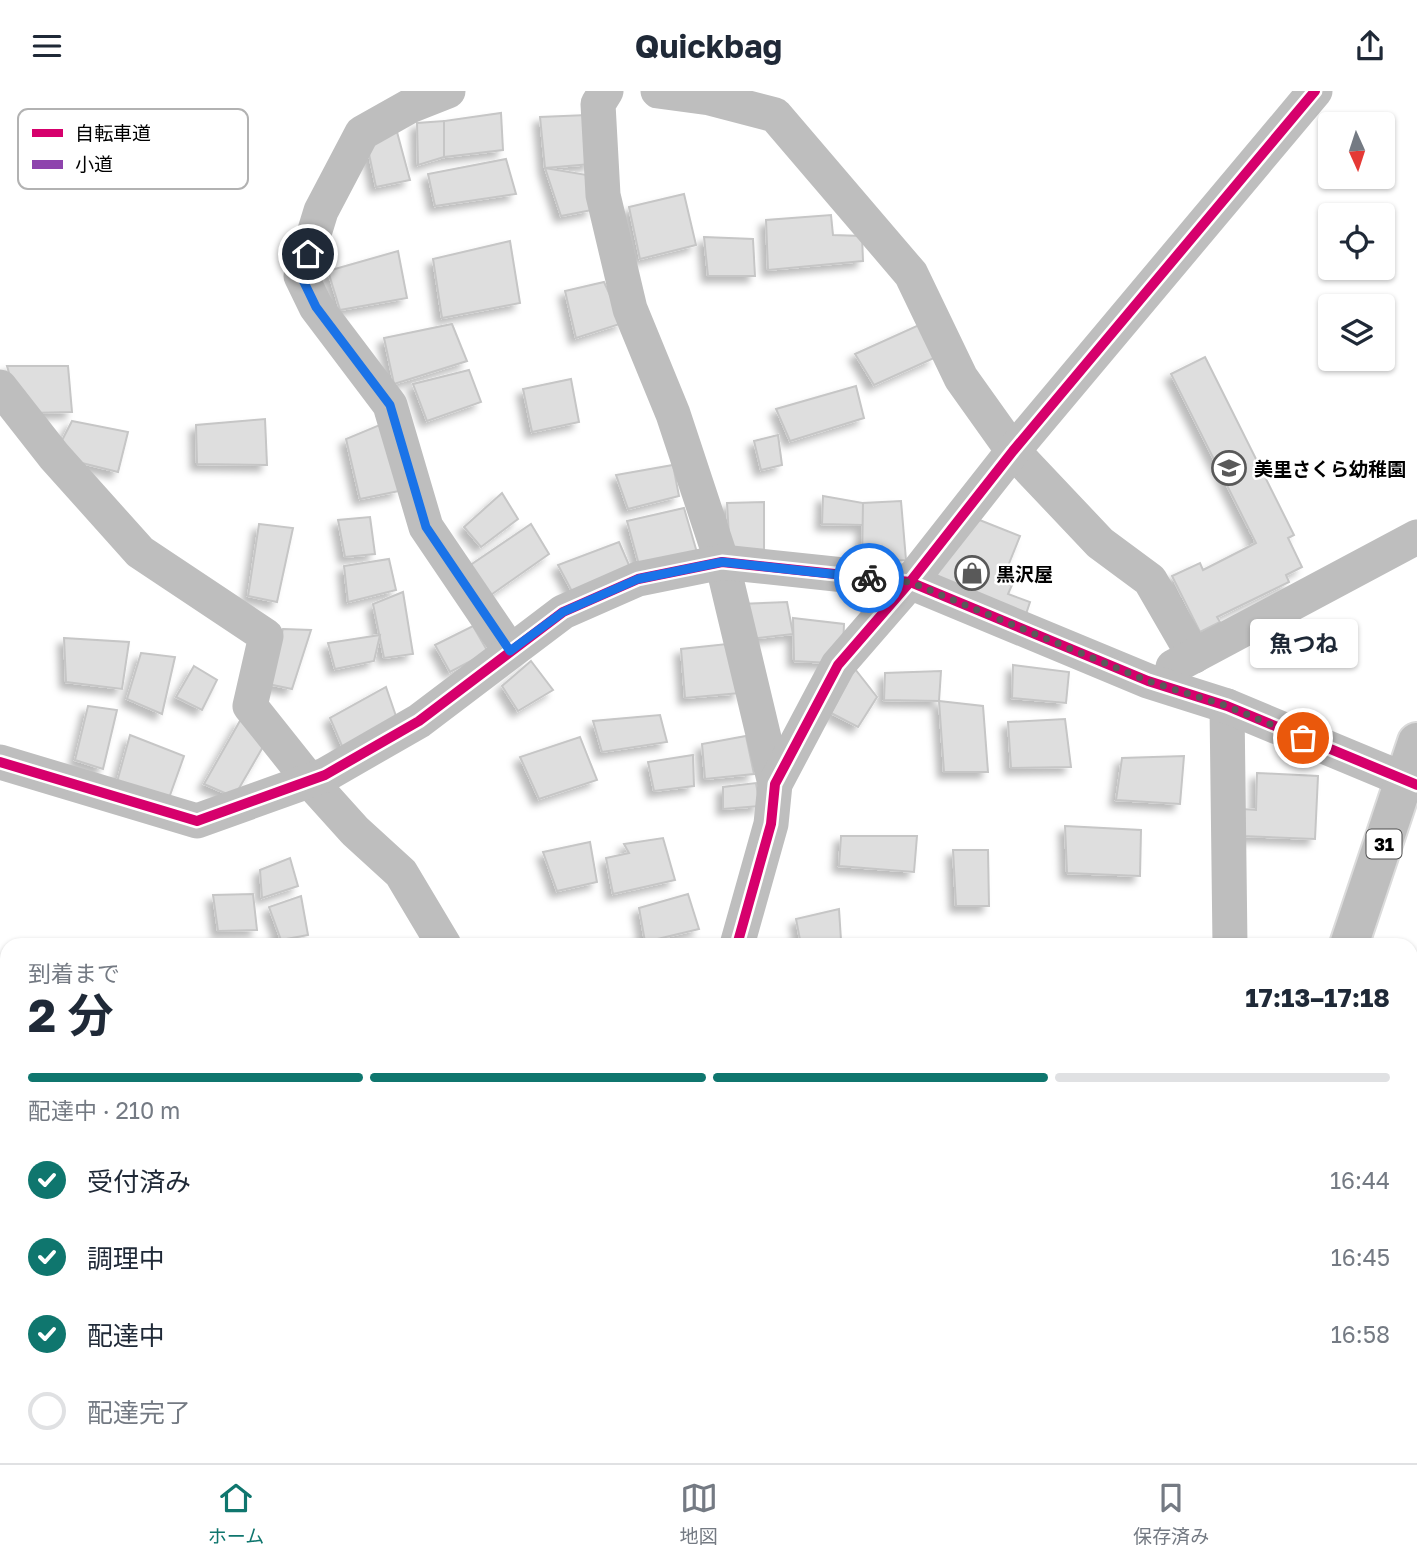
<!DOCTYPE html>
<html lang="ja">
<head>
<meta charset="utf-8">
<style>
  body { margin:0; font-family:"Golos Text","Noto Sans JP",sans-serif; background:#f2f2f3; color:#1f2937; height:100vh; display:flex; flex-direction:column; font-size:26px; white-space:nowrap }
  * { box-sizing:border-box; margin:0 }
  p { font-size:23px; color:#747a83 }
  .icon { flex:none; width:38px; height:38px; fill:none; stroke:currentColor; stroke-width:2; stroke-linecap:round; stroke-linejoin:round }
  .map { position:relative; flex:1; overflow:hidden }
  .side { position:absolute; left:0px; top:847px; width:1418px; height:525px; display:flex; flex-direction:column; background:#fff; border-radius:21px 21px 0 0; box-shadow:0 2px 5px #0004 }
  .side>* { flex:none }
  .needle { width:46px; rotate:177deg }
  .buttons { position:absolute; left:1318px; top:21px; display:grid; gap:14px }
  .buttons a { display:grid; place-items:center; width:77px; height:77px; border-radius:7px; background:#fff; box-shadow:0 2px 5px #0004; font-size:35px }
  .pin { position:absolute; display:grid; place-items:center; width:60px; height:60px; color:#fff; margin:-30px; border:4px solid #fff; border-radius:50%; box-shadow:0 2px 7px #0007 }
  .courier { position:absolute; display:grid; place-items:center; width:70px; height:70px; margin:-35px; border:5px solid #1a73e8; border-radius:50%; background:#fff; color:#222; box-shadow:0 2px 9px #0007 }
  .bubble { position:absolute; height:49px; border-radius:7px; background:#fff; box-shadow:0 2px 5px #0004; font-size:23px; font-weight:700; line-height:49px; text-align:center }
  .headline em { font-style:normal; font-weight:700 }
  .headline div { display:flex; flex-direction:column-reverse }
  .headline { display:flex; align-items:center; justify-content:space-between; height:119px; padding:0 28px }
  h1 { font-size:46px; font-weight:700; line-height:52px }
  .bar { display:grid; grid-template-columns:repeat(4,1fr); gap:10px 7px; align-content:center; height:84px; padding:0 28px }
  .bar i { height:9px; border-radius:5px; background:#e0e1e3 }
  .bar .on { background:#0f766e }
  .bar p { grid-column:span 4 }
  ol { padding:0 28px; list-style:none }
  li { display:flex; align-items:center; gap:21px; height:77px }
  li p { margin-inline-start:auto }
  li .icon { padding:7px; border-radius:50%; background:#0f766e; color:#fff; stroke-width:4 }
  li:last-child { color:#747a83 }
  li i { width:38px; height:38px; border:4px solid #e0e1e3; border-radius:50% }
  header { display:flex; justify-content:space-between; align-items:center; height:91px; padding:0 28px; background:#fff; font-size:32px; font-weight:700 }
  .tabs { display:flex; justify-content:space-around; align-items:center; height:98px; border-top:2px solid #e0e1e3; background:#fff; font-size:19px; color:#747a83 }
  .tabs a { display:grid; justify-items:center; gap:4px }
  .tabs .on { color:#0f766e }
  .map>svg:first-child { display:block }
</style>
</head>
<body>
<header><svg class="icon" aria-label="menu" viewBox="0 0 24 24"><path d="M4 6h16M4 12h16M4 18h16"/></svg>Quickbag<svg class="icon" aria-label="share" viewBox="0 0 24 24"><path d="M12 15V3M7 8l5-5 5 5M5 13v7h14v-7"/></svg></header>
<div class="map">
<svg width="1417" height="1372" viewBox="0 0 1417 1372">
  <defs>
    <filter id="shadow"><feDropShadow dx="-6" dy="6" stdDeviation="3.5" flood-color="#0004"/></filter>
  </defs>
  <rect width="100%" height="100%" fill="#fff"/>
  <polygon fill="#ebebeb" points="1417,1227 1417,1372 1306,1372 1305,1365 1410,1365 1410,1228"/>
  <g fill="#dedede" stroke="#c6c6c6" stroke-width="2" filter="url(#shadow)">
    <polygon points="501,22 503,59 444,66 444,30"/>
    <polygon points="587,24 591,73 545,77 540,26"/>
    <polygon points="444,30 444,66 418,74 417,32"/>
    <polygon points="397,41 410,89 376,96 366,49"/>
    <polygon points="506,68 516,103 435,115 428,83"/>
    <polygon points="545,77 587,84 592,119 561,125"/>
    <polygon points="684,103 696,154 640,168 629,116"/>
    <polygon points="831,124 833,144 862,145 863,170 768,179 766,129"/>
    <polygon points="704,146 753,148 755,185 708,185"/>
    <polygon points="510,150 520,212 442,227 433,168"/>
    <polygon points="398,160 407,207 340,219 328,180"/>
    <polygon points="604,191 623,232 576,247 565,200"/>
    <polygon points="452,233 467,270 394,293 384,247"/>
    <polygon points="919,234 934,267 874,294 855,263"/>
    <polygon points="1205,266 1294,444 1288,447 1302,476 1286,484 1289,491 1217,526 1220,531 1200,541 1172,485 1200,472 1203,479 1256,452 1171,283"/>
    <polygon points="7,275 68,275 72,321 30,322 14,299"/>
    <polygon points="469,279 481,311 427,330 413,293"/>
    <polygon points="571,288 579,331 532,341 523,298"/>
    <polygon points="856,295 864,327 790,350 776,318"/>
    <polygon points="265,328 267,374 197,373 196,334"/>
    <polygon points="72,330 128,341 118,381 54,365"/>
    <polygon points="382,333 399,400 360,408 346,348"/>
    <polygon points="778,344 782,374 761,379 754,350"/>
    <polygon points="673,374 679,405 628,418 616,384"/>
    <polygon points="502,402 518,428 481,456 464,436"/>
    <polygon points="823,405 863,412 863,434 822,433"/>
    <polygon points="901,410 906,469 862,472 863,412"/>
    <polygon points="764,411 764,462 730,462 727,412"/>
    <polygon points="684,417 698,465 641,481 627,430"/>
    <polygon points="370,426 375,463 345,466 338,429"/>
    <polygon points="977,428 1020,445 1002,490 1012,494 1008,503 1030,511 1025,526 934,490 941,475"/>
    <polygon points="259,433 293,437 277,511 248,505"/>
    <polygon points="531,433 549,463 488,506 466,477"/>
    <polygon points="619,451 632,481 575,506 558,474"/>
    <polygon points="389,468 396,499 348,511 344,475"/>
    <polygon points="403,501 413,563 384,567 373,513"/>
    <polygon points="787,511 793,543 750,548 740,513"/>
    <polygon points="793,527 844,533 843,557 830,572 794,570"/>
    <polygon points="473,535 488,561 450,581 435,554"/>
    <polygon points="283,538 311,539 292,598 268,593"/>
    <polygon points="380,544 374,570 335,578 328,552"/>
    <polygon points="64,547 129,551 122,598 66,591"/>
    <polygon points="727,553 740,602 685,607 681,558"/>
    <polygon points="141,562 175,566 162,623 127,608"/>
    <polygon points="531,570 553,599 518,620 502,595"/>
    <polygon points="1013,574 1069,581 1066,612 1012,607"/>
    <polygon points="194,575 217,589 202,619 176,606"/>
    <polygon points="855,578 877,606 858,636 831,622"/>
    <polygon points="941,580 939,610 884,609 885,582"/>
    <polygon points="386,596 398,631 345,662 330,627"/>
    <polygon points="939,610 983,615 988,681 944,681"/>
    <polygon points="88,615 117,619 103,678 75,669"/>
    <polygon points="660,624 667,651 602,661 593,630"/>
    <polygon points="241,628 264,654 234,706 204,693"/>
    <polygon points="1065,628 1071,676 1011,677 1008,631"/>
    <polygon points="130,644 184,665 169,707 117,691"/>
    <polygon points="746,645 754,683 705,688 702,653"/>
    <polygon points="580,646 597,689 539,708 520,666"/>
    <polygon points="693,664 694,695 654,700 648,671"/>
    <polygon points="1184,665 1180,713 1116,709 1122,667"/>
    <polygon points="1257,682 1318,685 1315,748 1242,745 1243,718 1256,719"/>
    <polygon points="756,692 760,715 723,718 723,696"/>
    <polygon points="1065,735 1141,739 1140,785 1067,782"/>
    <polygon points="841,745 917,745 914,781 839,775"/>
    <polygon points="663,747 675,789 613,803 606,767 629,762 624,753"/>
    <polygon points="590,751 597,791 557,800 543,761"/>
    <polygon points="953,759 988,759 989,815 956,815"/>
    <polygon points="290,767 298,795 262,807 260,779"/>
    <polygon points="253,803 257,839 218,840 213,804"/>
    <polygon points="688,803 699,838 645,851 639,817"/>
    <polygon points="301,805 308,844 281,849 269,816"/>
    <polygon points="839,818 841,849 801,854 796,828"/>
  </g>
  <g fill="none" stroke-linecap="round" stroke-linejoin="round">
    <g stroke="#dbdbdb" stroke-width="42">
      <g id="major">
        <polyline points="1349,854 1417,651"/>
        <polyline points="1179,1372 1182,1365"/>
      </g>
    </g>
    <g stroke="#bebebe" stroke-width="35">
      <polyline points="448,0 410,15 362,42 321,120 301,185 316,216 390,314 426,436 510,560"/>
      <polyline points="606,0 598,13 603,104 630,218 673,323 722,471 775,693"/>
      <polyline points="658,0 710,7 775,24 911,183 961,287 1013,360 1100,452 1150,489 1194,565"/>
      <polyline points="0,296 54,365 140,461 266,545 250,615 309,689 355,740 401,782 444,854"/>
      <polyline points="1173,576 1417,446"/>
      <polyline points="1227,615 1230,854"/>
      <polyline points="0,671 197,730 325,684 419,630 563,521 638,488 722,471 910,491 1148,590 1227,615 1417,694"/>
      <polyline points="737,854 771,733 775,693 838,574 910,491 1013,360 1315,0"/>
      <polyline points="0,1164 7,1174"/>
      <polyline points="737,1365 737,1372"/>
      <polyline points="0,1367 17,1372"/>
      <polyline points="539,1372 554,1365"/>
    </g>
    <use href="#major" stroke="#bebebe" stroke-width="38"/>
    <polyline stroke="#8e44ad" stroke-width="9" stroke-dasharray="18 9" stroke-linecap="butt" points="1410,1220 1417,1218"/>
    <g stroke="#fff" stroke-width="15">
      <g id="cycleway">
        <polyline points="0,671 197,730 325,684 419,630 563,521 638,488 722,471 910,491 1148,590 1227,615 1417,694"/>
        <polyline points="737,854 771,733 775,693 838,574 910,491 1013,360 1315,0"/>
      </g>
    </g>
    <use href="#cycleway" stroke="#d6006c" stroke-width="10"/>
  </g>
  <g fill="none" stroke-linecap="round" stroke-linejoin="round">
    <polyline stroke="#595959" stroke-width="7" stroke-dasharray="0 12.6" points="869,487 910,491 1148,590 1227,615 1303,647"/>
    <polyline stroke="#1a73e8" stroke-width="9" points="308,163 301,185 316,216 390,314 426,436 510,560 563,521 638,488 722,471 869,487"/>
  </g>
  <defs>
    <g id="school-ring" transform="scale(1.75)"><circle r="9.5" fill="#fff" stroke="#595959" stroke-width="1.5"/><path d="M0-5L7-2L0 1L-7-2ZM-4 1L0 2.5L4 1V4Q0 6-4 4Z" fill="#595959"/></g>
    <g id="shop-ring" transform="scale(1.75)"><circle r="9.5" fill="#fff" stroke="#595959" stroke-width="1.5"/><path d="M-5-2.5h2.3a2.7 3.5 0 0 1 5.4 0H5L5.5 6h-11ZM-1.5-2.5h3a1.5 2.3 0 0 0-3 0Z" fill="#595959"/></g>
  </defs>
  <g fill-rule="evenodd">
    <use href="#school-ring" x="1229" y="377"/>
    <use href="#shop-ring" x="972" y="482"/>
  </g>
  <g text-anchor="middle" dominant-baseline="central" stroke-width="5" stroke-linejoin="round" paint-order="stroke">
    <rect fill="#fff" stroke="#4c4c4c" stroke-width="2" x="1366.5" y="738.5" width="35" height="29" rx="5"/>
    <g font-size="18" font-weight="bold" fill="#000">
      <text x="1384" y="753">31</text>
    </g>
    <g font-size="19" font-weight="bold" fill="#000" stroke="#fff" text-anchor="start">
      <text x="1254" y="377">美里さくら幼稚園</text>
      <text x="996" y="482">黒沢屋</text>
    </g>
  </g>
  <rect x="18" y="18" width="230" height="80" rx="10" fill="#fff" stroke="#b2b2b2" stroke-width="2"/>
  <rect x="32" y="38" width="31" height="8" fill="#d6006c"/>
  <rect x="32" y="69" width="31" height="9" fill="#8e44ad"/>
  <g font-size="19" fill="#000">
    <text x="75" y="49">自転車道</text>
    <text x="75" y="80">小道</text>
  </g>
</svg>
<div class="buttons">
<a><svg class="needle" viewBox="-14 -14 28 28"><path d="M0-13l5 13h-10z" fill="#e53935"/><path d="M0 13l5-13h-10z" fill="#747a83"/></svg></a>
<a><svg class="icon" aria-label="locate" viewBox="0 0 24 24"><circle cx="12" cy="12" r="6"/><path d="M12 2v4M12 18v4M2 12h4M18 12h4"/></svg></a>
<a><svg class="icon" aria-label="layers" viewBox="0 0 24 24"><path d="M12 4l9 5-9 5-9-5zM3 14l9 5 9-5"/></svg></a>
</div>
<div class="pin" style="left:1303px;top:647px;background:#ea580c"><svg class="icon" aria-label="bag" viewBox="0 0 24 24"><path d="M5 8h14l-1 12H6zM9 8a3 3 0 0 1 6 0"/></svg></div>
<div class="pin" style="left:308px;top:163px;background:#1f2937"><svg class="icon" aria-label="home" viewBox="0 0 24 24"><path d="M3 11l9-7 9 7M6 9v11h12V9"/></svg></div>
<div class="courier" style="left:869px;top:487px"><svg class="icon" aria-label="bike" viewBox="0 0 24 24"><circle cx="6" cy="16" r="4"/><circle cx="18" cy="16" r="4"/><path d="M6 16l4-8h5l3 8M10 8l3 8H6M13 5h3"/></svg></div>
<div class="bubble" style="left:1250px;top:528px;width:108px">魚つね</div>
<section class="side">
<div class="headline"><div><h1>2 分</h1><p>到着まで</p></div><em>17:13–17:18</em></div>
<div class="bar"><i class="on"></i><i class="on"></i><i class="on"></i><i></i><p>配達中 · 210 m</p></div>
<ol>
<li><svg class="icon" aria-label="check" viewBox="0 0 24 24"><path d="M5 12l5 5 9-10"/></svg>受付済み<p>16:44</p></li>
<li><svg class="icon" aria-label="check" viewBox="0 0 24 24"><path d="M5 12l5 5 9-10"/></svg>調理中<p>16:45</p></li>
<li><svg class="icon" aria-label="check" viewBox="0 0 24 24"><path d="M5 12l5 5 9-10"/></svg>配達中<p>16:58</p></li>
<li><i></i>配達完了</li>
</ol>
</section>
</div>
<nav class="tabs">
<a class="on"><svg class="icon" aria-label="home" viewBox="0 0 24 24"><path d="M3 11l9-7 9 7M6 9v11h12V9"/></svg>ホーム</a>
<a><svg class="icon" aria-label="map" viewBox="0 0 24 24"><path d="M3 6l6-2 6 2 6-2v14l-6 2-6-2-6 2zM9 4v14M15 6v14"/></svg>地図</a>
<a><svg class="icon" aria-label="saved" viewBox="0 0 24 24"><path d="M7 4h10v16l-5-4-5 4z"/></svg>保存済み</a>
</nav>
</body>
</html>
